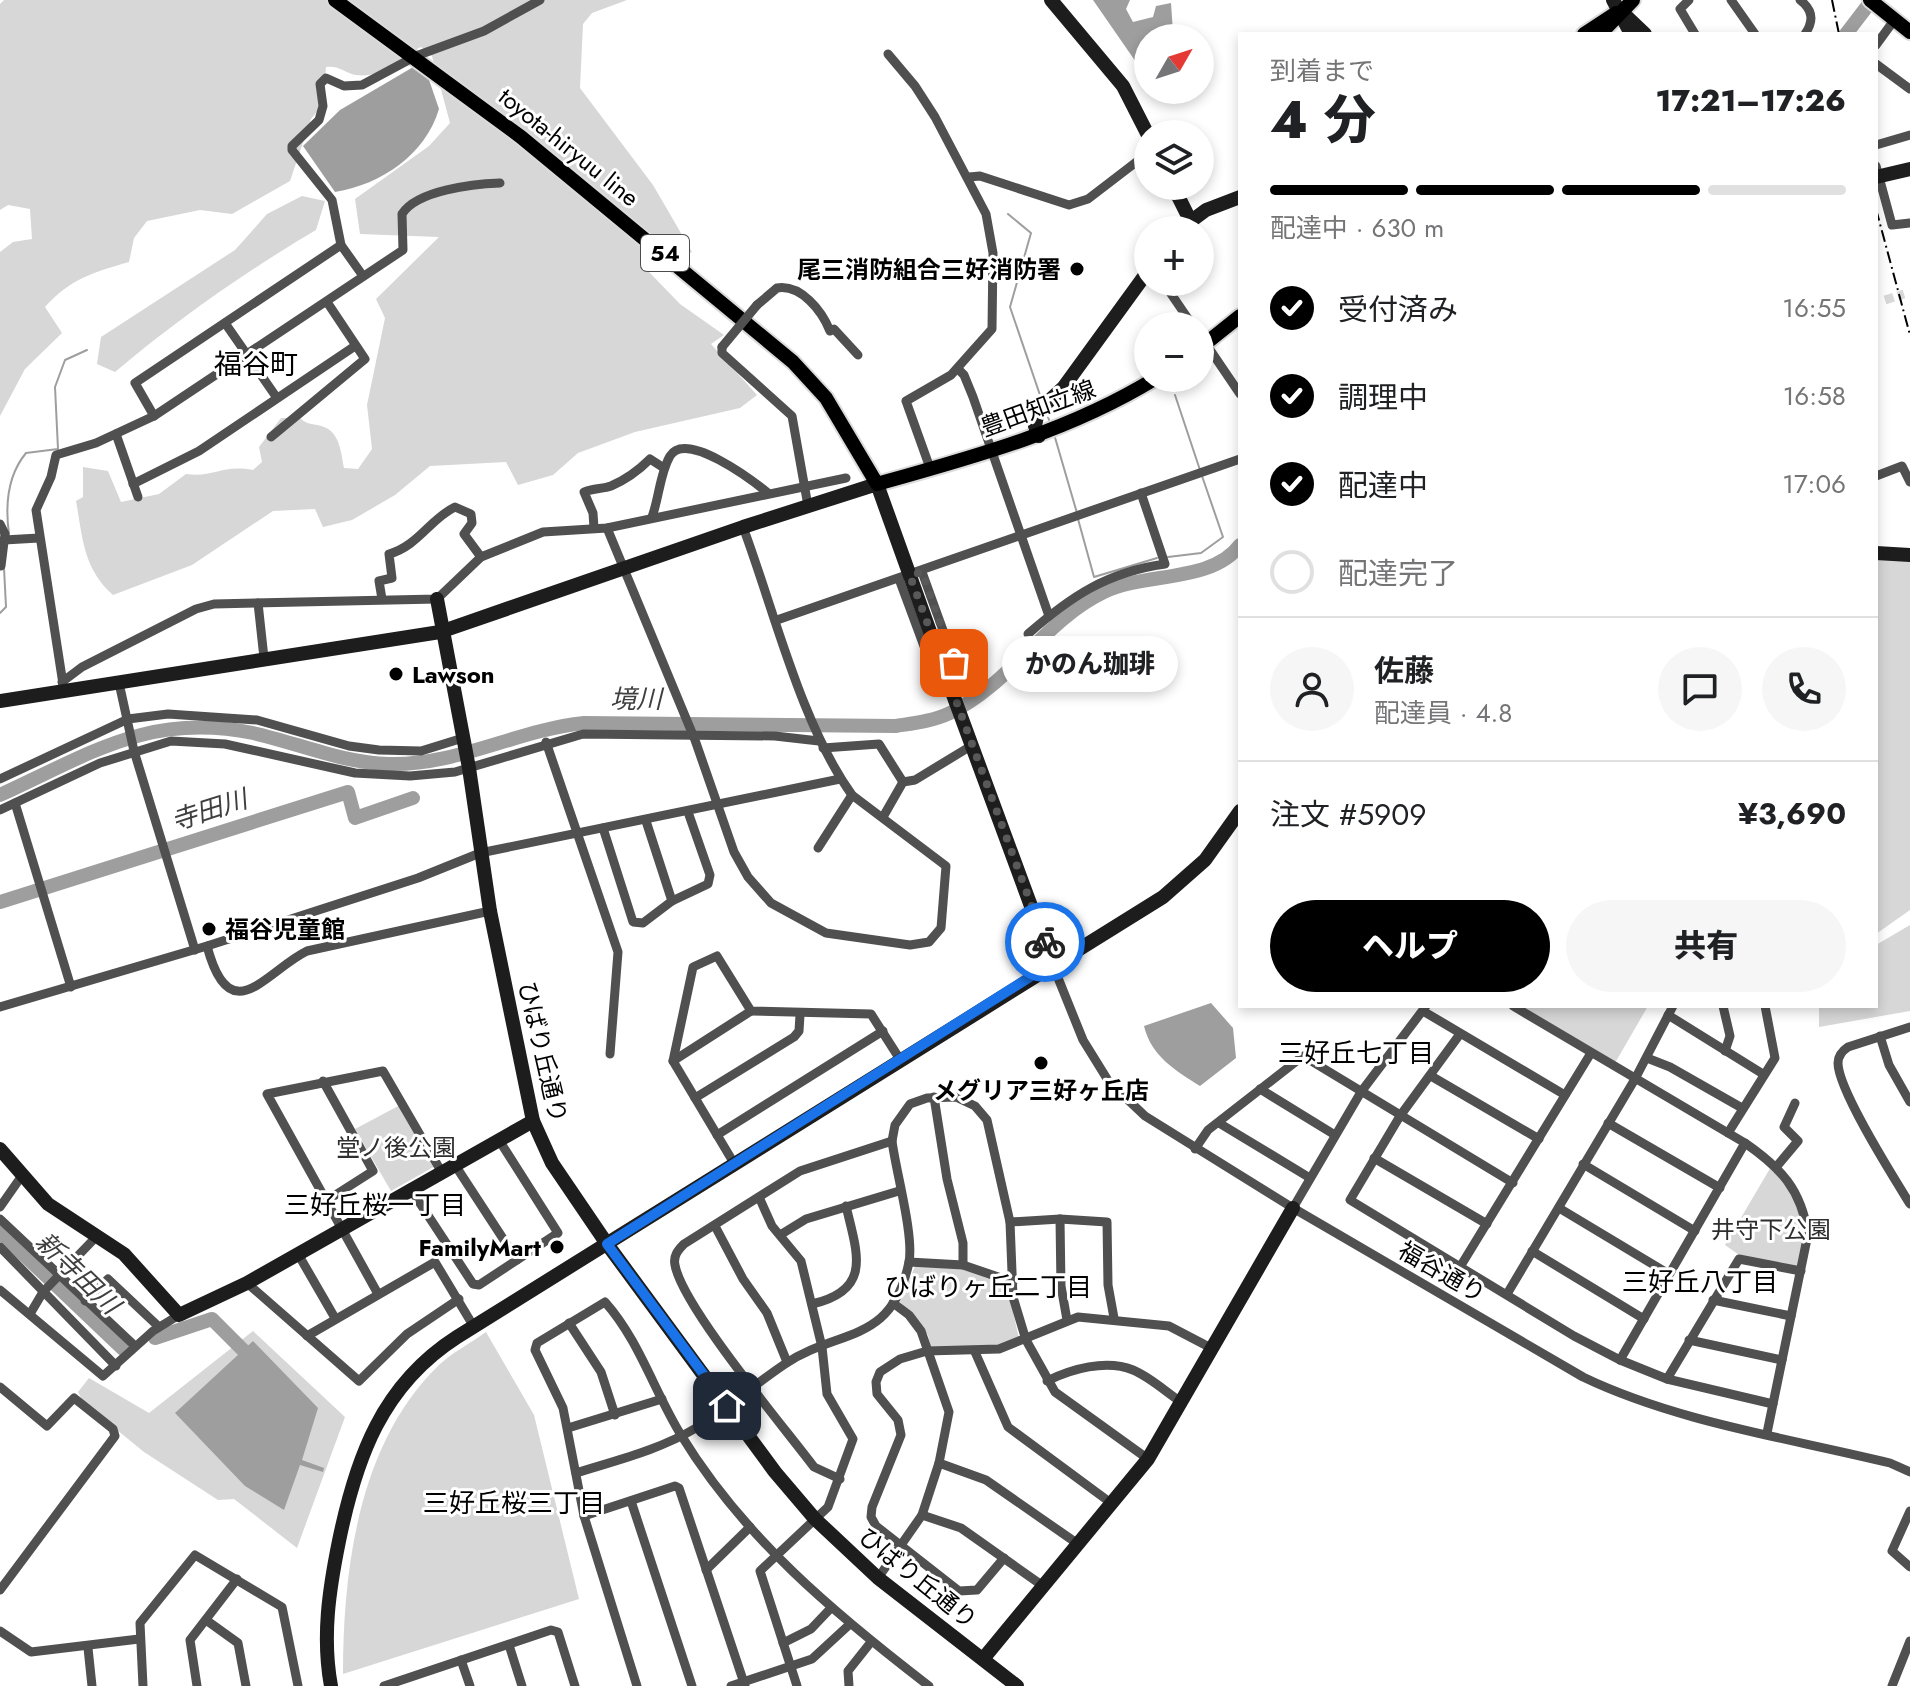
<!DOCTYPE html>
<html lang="ja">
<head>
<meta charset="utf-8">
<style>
  body { margin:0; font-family:Jost,"Noto Sans JP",sans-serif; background:#f6f6f6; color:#202124; height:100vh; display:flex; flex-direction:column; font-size:30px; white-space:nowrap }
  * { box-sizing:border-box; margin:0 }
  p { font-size:26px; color:#757577 }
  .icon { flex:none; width:44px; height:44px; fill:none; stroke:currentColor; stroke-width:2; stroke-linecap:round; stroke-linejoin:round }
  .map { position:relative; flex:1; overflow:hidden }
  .panel { position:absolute; left:1238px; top:32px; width:640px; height:976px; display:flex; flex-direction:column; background:#fff; border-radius:0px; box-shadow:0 4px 12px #0003 }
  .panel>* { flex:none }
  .needle { width:52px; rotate:51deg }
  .fabs { position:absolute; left:1134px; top:24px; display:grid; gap:16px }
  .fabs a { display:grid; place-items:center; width:80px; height:80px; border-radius:50%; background:#fff; box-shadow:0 4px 12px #0003; font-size:40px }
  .pin { position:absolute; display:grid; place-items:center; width:68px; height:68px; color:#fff; margin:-34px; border-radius:16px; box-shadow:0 4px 12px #0006 }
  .courier { position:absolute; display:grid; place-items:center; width:80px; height:80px; margin:-40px; border:6px solid #1a73e8; border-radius:50%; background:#fff; color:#222; box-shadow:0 2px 10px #0007 }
  .bubble { position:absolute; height:56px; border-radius:28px; background:#fff; box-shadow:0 4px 12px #0003; font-size:26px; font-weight:800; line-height:56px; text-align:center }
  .headline em { font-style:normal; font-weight:800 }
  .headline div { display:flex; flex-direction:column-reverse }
  .headline { display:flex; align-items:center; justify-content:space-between; height:136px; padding:0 32px }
  h1 { font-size:52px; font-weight:800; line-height:60px }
  .bar { display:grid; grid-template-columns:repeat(4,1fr); gap:12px 8px; align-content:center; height:96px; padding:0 32px }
  .bar i { height:10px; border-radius:6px; background:#e0e0e0 }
  .bar .selected { background:#000 }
  .bar p { grid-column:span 4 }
  .line { display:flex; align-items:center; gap:20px; padding:0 32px; border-top:2px solid #e0e0e0 }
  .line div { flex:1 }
  .round { display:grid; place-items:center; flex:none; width:84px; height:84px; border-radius:42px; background:#f6f6f6 }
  ol { padding:0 32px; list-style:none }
  li { display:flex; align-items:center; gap:24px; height:88px }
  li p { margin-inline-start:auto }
  li .icon { padding:8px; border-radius:50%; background:#000; color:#fff; stroke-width:4 }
  li:last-child { color:#757577 }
  li i { width:44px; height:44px; border:4px solid #e0e0e0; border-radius:50% }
  .action { display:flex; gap:16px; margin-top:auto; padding:16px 32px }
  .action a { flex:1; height:92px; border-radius:48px; background:#000; color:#fff; font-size:32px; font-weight:800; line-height:92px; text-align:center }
  .action a+a { background:#f6f6f6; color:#202124 }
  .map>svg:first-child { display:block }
</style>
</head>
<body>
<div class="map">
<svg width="1910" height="1686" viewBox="0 0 1910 1686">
  <rect width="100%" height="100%" fill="#fff"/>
  <g fill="#d7d7d7">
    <path d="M4 0H627L592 13 583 24 580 88 653 185 692 252 649 272 680 304 724 335 711 344 757 395 740 408 635 432 578 453 553 475 518 485 506 462 430 466 395 495 352 520 323 527 315 509 273 511 192 565 113 595C83 568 83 539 76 501L83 497V467L108 471 121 502 159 494 186 474C214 478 221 464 253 470L262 462 259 447 281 418H300C308 426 314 423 324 427 340 433 341 453 344 468L358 469 372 449 367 405 385 318 376 299 439 237 360 234 355 199 429 146 450 123 432 56 421 47C400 57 381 79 356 75 345 73 339 65 326 67L323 104 311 119 290 181 232 214 200 210 147 221 134 238 129 262C94 272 70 279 45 307L62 333 25 369 0 416V252L13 242 32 239 30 209 8 205 0 210V4Z"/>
    <path d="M302 196 325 201 316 230C245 272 178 319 115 372L97 364 101 337 235 250 267 214Z"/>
    <polygon points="1876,556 1910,559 1910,910 1876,934"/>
    <polygon points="1910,925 1910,1011 1819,1027 1819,1006 1876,1006 1876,945"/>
    <polygon points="1520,1006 1648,1006 1615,1063"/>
    <polygon points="402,1104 437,1165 391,1191 355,1129"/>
    <path d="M1772 1165C1802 1190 1806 1233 1803 1269L1742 1257 1725 1245Z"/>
    <polygon points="916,1264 966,1270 1007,1284 1019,1339 998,1345 931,1349 928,1335 900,1302"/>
    <polygon points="253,1331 345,1417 297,1548 234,1499 218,1500 144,1452 84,1403 78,1392 89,1378 149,1413"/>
    <path d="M486 1332 534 1415 579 1599 343 1674C343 1568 359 1441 440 1364 453 1352 471 1343 486 1332Z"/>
  </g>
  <g fill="#9e9e9e">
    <polygon points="1093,0 1130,0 1126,9 1133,22 1153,17 1156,6 1171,3 1173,32 1168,38 1148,38 1148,64 1138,65"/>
    <path d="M415 66 426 71 439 109C425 155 382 184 335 192L303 146 340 110Z"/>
    <path d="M1211 1003 1233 1028 1236 1058 1200 1086C1176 1071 1151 1056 1144 1026Z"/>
    <polygon points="253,1341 318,1408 302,1460 324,1468 323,1472 300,1465 284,1510 245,1486 175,1413"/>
  </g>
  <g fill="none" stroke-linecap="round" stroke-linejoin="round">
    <g stroke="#9e9e9e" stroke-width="2">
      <polyline points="1008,214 1031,233 1010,307 1041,398"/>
      <polyline points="1175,395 1200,470"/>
      <polyline points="1046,412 1051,425"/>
      <polyline points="1054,434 1077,513"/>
      <polyline points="1078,519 1094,577 1157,558"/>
      <path d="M9 534C5 505 7 476 26 453L58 449 55 387 65 360 87 350"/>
      <polyline points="1168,557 1201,553 1223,537 1202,476"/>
      <polyline points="0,613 6,607 4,568"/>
    </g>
    <g stroke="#9e9e9e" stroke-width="14">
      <polyline points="1846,34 1872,0"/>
      <path d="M0 795C90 754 149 712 253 733 298 743 342 763 389 764 456 766 517 730 584 723L896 726C915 723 933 721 950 713 1009 685 1045 620 1104 592 1145 572 1212 583 1240 545"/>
      <polyline points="0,902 348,792 355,818 413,798"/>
      <polyline points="0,1232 123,1349"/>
      <polyline points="155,1338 212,1319 246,1353 248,1369"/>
    </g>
    <polyline stroke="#d9d9d9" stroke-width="9" stroke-dasharray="9 4.5" stroke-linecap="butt" points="1885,300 1904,294"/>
    <g stroke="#dbdbdb" stroke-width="18">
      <g id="primary">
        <path d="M335 0 521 137 793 362 826 398 877 484C974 457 1070 431 1156 378"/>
        <polyline points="1870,0 1910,32"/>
        <polyline points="1584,34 1616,13"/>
        <polyline points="1600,34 1633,0"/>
        <polyline points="1200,348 1240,316"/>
      </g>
    </g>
    <g stroke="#505050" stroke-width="9">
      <polyline points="1689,0 1680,9 1695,34"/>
      <polyline points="1731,0 1755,34"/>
      <path d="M1800 0C1813 10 1814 21 1805 34"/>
      <polyline points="1876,45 1895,19"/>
      <polyline points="888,54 915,86 935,117 986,214 993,253 992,329 951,375 906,401 930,468"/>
      <polyline points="1876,64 1910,89"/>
      <polyline points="1876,145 1910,135"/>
      <polyline points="1876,166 1892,225 1910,223"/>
      <polyline points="969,177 980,176 1069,205 1088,199 1148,153"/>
      <polyline points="363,276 341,245 332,200 292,150 292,146 319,120 323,106 320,84 326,78 344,86 362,85 416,56 484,31 540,0"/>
      <polyline points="1163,282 1193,326"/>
      <path d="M757 305 777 288C801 284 822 311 830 331L834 329 858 355"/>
      <polyline points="225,323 277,398"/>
      <polyline points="1200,335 1240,394"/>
      <polyline points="722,347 722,353 792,416 808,506"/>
      <polyline points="958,369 964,375 973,397 1049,616"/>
      <polyline points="154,416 135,383 341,245"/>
      <polyline points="116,434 138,497"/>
      <polyline points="271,437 365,359 327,302"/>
      <polyline points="1876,476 1902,466 1910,482"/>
      <polyline points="133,484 199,451 355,346"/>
      <path d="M652 517C659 498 660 473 670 456 686 430 752 480 768 493"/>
      <polyline points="0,524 5,534 1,566"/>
      <path d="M594 528 593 513 584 492C593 488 603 489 611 486 625 480 639 470 650 459L664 468"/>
      <path d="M607 528 695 740 734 852 748 877 771 903 826 933 910 945 929 942 941 928 946 866 852 795C801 724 774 610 743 527"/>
      <polyline points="4,540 39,538"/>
      <polyline points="899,579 941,692 962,683 922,572"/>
      <path d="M382 599 379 581 392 578 389 554C418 546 430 519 455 507L471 514 472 523 464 534 481 557"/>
      <polyline points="258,603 264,658"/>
      <polyline points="777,620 1240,459"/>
      <path d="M1028 634C1070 597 1107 572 1165 564L1141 493"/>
      <polyline points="62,682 82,667 196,609 214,604 437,599 481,557 543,532 607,528 846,478"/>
      <polyline points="119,683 134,751 195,950"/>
      <path d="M63 684 36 510 51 477 56 455 96 443 154 416 403 250 402 214C417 190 474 184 500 183"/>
      <polyline points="546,742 618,952 610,1054"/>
      <polyline points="823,748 879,744 903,782"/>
      <polyline points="0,779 128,719 168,714 257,720 349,746 379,750 421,751 463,738"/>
      <polyline points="15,803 71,987"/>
      <polyline points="0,810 100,763 171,741 225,744 355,773 410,776 455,772 583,734 775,736 819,741"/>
      <polyline points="883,817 903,782 915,780 966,749"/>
      <polyline points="646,821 672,901"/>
      <polyline points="603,828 633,922 643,923 672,901 708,884 710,875 688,812"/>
      <polyline points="818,848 852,795"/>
      <path d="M207 946C230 1033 266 971 307 951L490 911"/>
      <path d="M1052 963 1083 1040 1109 1082 1145 1116 1293 1208 1583 1377C1677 1422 1788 1438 1890 1463L1910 1472"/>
      <path d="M1513 1006 1745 1143C1781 1168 1801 1189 1808 1234L1767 1433"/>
      <polyline points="1723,1006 1730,1036 1725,1051"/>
      <polyline points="0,1007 207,946 418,878 480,853 840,779"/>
      <polyline points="1423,1011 1565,1095"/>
      <polyline points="1668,1015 1763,1074"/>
      <path d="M1910 1027 1848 1047C1842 1051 1838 1056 1838 1063 1838 1090 1894 1178 1910 1204"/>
      <polyline points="1460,1034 1400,1116 1350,1200 1574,1336 1620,1360 1667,1379 1773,1404"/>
      <polyline points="1880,1036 1889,1065 1910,1102"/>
      <polyline points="1647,1058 1670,1067 1742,1108"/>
      <polyline points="673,1061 751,1011"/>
      <polyline points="1431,1076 1539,1139"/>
      <polyline points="323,1081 373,1171 326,1201"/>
      <polyline points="1260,1089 1335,1135"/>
      <polyline points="934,1097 947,1179 963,1243 963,1265"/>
      <polyline points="695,1098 794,1037 799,1031 800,1015"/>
      <polyline points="1219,1123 1310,1178"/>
      <polyline points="1608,1123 1720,1188"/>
      <polyline points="1728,1133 1775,1058 1765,1006"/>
      <polyline points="717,1135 883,1031"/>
      <polyline points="1195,1149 1208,1130 1303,1056 1513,1183"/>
      <polyline points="1374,1158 1487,1224"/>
      <polyline points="1583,1164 1695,1231"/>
      <polyline points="455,1165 517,1260"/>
      <polyline points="735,1165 673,1061 693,967 717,956 751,1011 871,1014 901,1061"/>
      <polyline points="1777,1166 1798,1141 1784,1127 1795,1103"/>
      <polyline points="410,1188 473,1284 479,1285 558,1233 499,1140"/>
      <polyline points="759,1197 772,1226 801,1261 822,1347 827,1394 853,1439 828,1507 760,1571 797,1686"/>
      <polyline points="0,1207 21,1177"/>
      <polyline points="1293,1208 1361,1092 1426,1006"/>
      <polyline points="1559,1208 1669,1274"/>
      <polyline points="0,1219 135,1346"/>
      <polyline points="1060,1219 1061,1286 1067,1320"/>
      <polyline points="1010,1222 1060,1219 1107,1222 1108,1285 1114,1318"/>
      <polyline points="715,1226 743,1279 767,1313 787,1362"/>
      <polyline points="780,1235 806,1219 899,1191"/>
      <polyline points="0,1247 116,1366"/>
      <polyline points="1532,1251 1644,1319"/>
      <polyline points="298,1254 335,1318"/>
      <polyline points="909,1262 963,1265 1013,1282"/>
      <polyline points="1460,1267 1591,1053"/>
      <polyline points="247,1283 359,1381 407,1334 459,1299"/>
      <polyline points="0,1290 103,1376 153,1331 179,1315"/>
      <polyline points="378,1294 267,1094 383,1071 441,1171"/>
      <polyline points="1507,1294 1635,1079 1673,1006"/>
      <polyline points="1713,1300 1791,1316"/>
      <polyline points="85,1301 108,1279 159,1327"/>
      <path d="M812 1304C873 1290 857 1253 846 1206"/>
      <polyline points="30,1314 43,1292 97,1236"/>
      <polyline points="569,1323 601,1372 615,1415"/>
      <polyline points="307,1336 435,1262 474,1327"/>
      <polyline points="1689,1340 1782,1360"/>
      <polyline points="975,1352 1008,1427 1111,1503"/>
      <polyline points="1620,1360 1745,1143"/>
      <polyline points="1667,1379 1739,1259 1801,1271"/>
      <path d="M1047 1381C1071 1369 1106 1359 1133 1370 1150 1377 1166 1392 1181 1402"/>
      <polyline points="0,1387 47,1426 74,1398 113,1429 115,1436 0,1590"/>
      <polyline points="568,1428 662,1399"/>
      <polyline points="939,1463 986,1480 1078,1544"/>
      <path d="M576 1473C617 1460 659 1450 696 1428 727 1409 755 1384 785 1364 839 1328 892 1345 909 1262 914 1235 896 1172 892 1141L895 1125 910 1104 927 1098 956 1097 975 1106 987 1120 1010 1222 1013 1297 1026 1340 1055 1392 1148 1459"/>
      <path d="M840 1479 814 1467C784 1427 682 1306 675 1265 673 1256 678 1250 684 1244L800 1171 892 1141"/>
      <polyline points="631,1501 692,1686"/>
      <polyline points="1910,1511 1892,1551 1910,1567"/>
      <polyline points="922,1515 961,1528 1043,1586"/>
      <polyline points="584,1516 675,1486 679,1488 745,1686"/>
      <polyline points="1004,1558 977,1590 959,1591 876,1526 871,1517 872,1507 901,1435 898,1420 877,1394 876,1382 880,1372 900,1359 927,1351 999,1349 1078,1317 1169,1326 1213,1349"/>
      <polyline points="706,1570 750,1527"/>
      <polyline points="878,1578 922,1515 939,1463 949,1412 921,1331 909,1315 893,1303"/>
      <polyline points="206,1620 238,1643 246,1686"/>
      <polyline points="0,1631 31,1652 139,1639"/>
      <polyline points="783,1643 811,1629 830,1609"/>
      <polyline points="509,1645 522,1686"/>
      <polyline points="88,1648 92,1686"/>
      <polyline points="461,1660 470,1686"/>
      <polyline points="143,1686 140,1623 195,1555 282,1607 298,1686"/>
      <polyline points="197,1686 190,1640 237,1579"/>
      <polyline points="384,1686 551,1630 558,1632 575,1686"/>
      <path d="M637 1686 584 1516 563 1408 535 1350 537 1343 605 1302C639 1340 654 1391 681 1435 744 1538 834 1613 929 1686"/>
      <polyline points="731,1686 812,1659 850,1624"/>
      <polyline points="849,1686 848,1671 871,1642"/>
      <polyline points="1892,1686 1910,1641"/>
    </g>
    <g stroke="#1d1d1d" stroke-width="14">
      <polyline points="1051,0 1123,86 1148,135"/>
      <polyline points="1613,0 1631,34"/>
      <polyline points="1624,14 1645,34"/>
      <polyline points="1876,177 1910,169"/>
      <polyline points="1173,186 1190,220"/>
      <polyline points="1179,230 1206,210 1240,197"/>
      <polyline points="1039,436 1035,426 1038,411 1063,388 1148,271"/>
      <polyline points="1876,553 1910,555"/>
      <polyline points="437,599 469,768 490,911 533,1121 552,1163 607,1244 775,1472 815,1519 878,1578 1017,1686"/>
      <polyline points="952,692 1052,963"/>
      <polyline points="0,701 440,632 743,527 877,484 942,665"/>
      <polyline points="0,1149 48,1204 124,1254 179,1315 247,1283 533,1121"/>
      <polyline points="983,1659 1148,1459 1293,1208"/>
      <path d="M331 1686C322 1637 329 1590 339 1541 356 1458 382 1385 457 1337L1163 897 1205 860 1240 811"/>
    </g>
    <use href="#primary" stroke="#000" stroke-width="14"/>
    <g stroke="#000" stroke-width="2" stroke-dasharray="12 4 2 4" stroke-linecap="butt">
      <polyline points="1832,0 1839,34"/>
      <polyline points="1876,209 1910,335"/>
    </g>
    <polyline stroke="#505050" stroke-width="9" points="722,347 757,305"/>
    <polyline stroke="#1d1d1d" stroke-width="14" points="942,665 952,692"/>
  </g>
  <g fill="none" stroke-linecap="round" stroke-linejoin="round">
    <polyline stroke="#595959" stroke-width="8" stroke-dasharray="0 14.4" points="954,663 922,572 910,576 1045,942"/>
    <polyline stroke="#1a73e8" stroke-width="10" points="727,1406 607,1244 1052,963 1045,942"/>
  </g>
  <g fill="#000" stroke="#fff" stroke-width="3">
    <circle cx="1077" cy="269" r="8"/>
    <circle cx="396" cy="674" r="8"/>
    <circle cx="209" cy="929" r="8"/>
    <circle cx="1041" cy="1063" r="8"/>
    <circle cx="557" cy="1247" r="8"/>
  </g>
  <g text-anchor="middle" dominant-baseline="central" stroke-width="6" stroke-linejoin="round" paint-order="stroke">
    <rect fill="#fff" stroke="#4c4c4c" stroke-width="2" x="641" y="235" width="48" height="36" rx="6"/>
    <g font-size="22" font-weight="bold" fill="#000">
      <text x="665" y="253">54</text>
    </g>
    <g font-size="24" fill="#000" stroke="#fff">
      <text transform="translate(569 147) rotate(39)">toyota-hiryuu line</text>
      <text transform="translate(1038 408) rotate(-20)">豊田知立線</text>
      <text transform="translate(543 1052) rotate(77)">ひばり丘通り</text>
      <text transform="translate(1442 1272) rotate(30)">福谷通り</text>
      <text transform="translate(918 1578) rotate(39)">ひばり丘通り</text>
    </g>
    <g font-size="24" font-weight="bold" fill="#000" stroke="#fff" text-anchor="end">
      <text x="1061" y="269">尾三消防組合三好消防署</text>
      <text x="412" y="674" text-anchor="start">Lawson</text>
      <text x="225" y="929" text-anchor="start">福谷児童館</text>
      <text x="1041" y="1090" text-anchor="middle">メグリア三好ヶ丘店</text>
      <text x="541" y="1247">FamilyMart</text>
    </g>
    <g font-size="24" fill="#2e2e2e" stroke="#fff">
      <text x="396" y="1147">堂ノ後公園</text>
      <text x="1771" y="1229">井守下公園</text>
    </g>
    <g font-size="26" font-style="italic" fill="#3f3f3f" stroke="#fff">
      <text x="636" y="699">境川</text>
      <text transform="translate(209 810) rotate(-18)">寺田川</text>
      <text transform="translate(78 1273) rotate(44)">新寺田川</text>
    </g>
    <g font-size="26" fill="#000" stroke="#fff">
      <text x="1356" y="1053">三好丘七丁目</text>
      <text x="375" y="1205">三好丘桜一丁目</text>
      <text x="1700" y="1282">三好丘八丁目</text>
      <text x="988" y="1287">ひばりヶ丘二丁目</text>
      <text x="514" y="1503">三好丘桜三丁目</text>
    </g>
    <g font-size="28" fill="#000" stroke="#fff">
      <text x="256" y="364">福谷町</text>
    </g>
  </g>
</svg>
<div class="fabs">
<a><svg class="needle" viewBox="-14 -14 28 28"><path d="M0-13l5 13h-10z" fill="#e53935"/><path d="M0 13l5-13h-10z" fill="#757577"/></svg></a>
<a><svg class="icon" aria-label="layers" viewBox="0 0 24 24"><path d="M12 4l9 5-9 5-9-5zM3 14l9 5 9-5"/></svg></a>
<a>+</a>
<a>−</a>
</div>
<div class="pin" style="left:954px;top:663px;background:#ea580c"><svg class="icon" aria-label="bag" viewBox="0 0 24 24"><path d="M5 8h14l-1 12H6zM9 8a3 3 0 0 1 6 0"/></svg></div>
<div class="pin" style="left:727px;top:1406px;background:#1f2937"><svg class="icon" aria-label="home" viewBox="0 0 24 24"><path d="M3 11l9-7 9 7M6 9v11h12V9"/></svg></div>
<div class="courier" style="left:1045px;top:942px"><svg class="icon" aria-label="bike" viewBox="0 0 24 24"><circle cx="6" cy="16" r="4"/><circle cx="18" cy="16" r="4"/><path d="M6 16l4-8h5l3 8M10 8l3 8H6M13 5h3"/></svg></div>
<div class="bubble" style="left:1002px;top:636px;width:176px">かのん珈琲</div>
<section class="panel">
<div class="headline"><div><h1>4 分</h1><p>到着まで</p></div><em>17:21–17:26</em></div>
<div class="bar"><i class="selected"></i><i class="selected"></i><i class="selected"></i><i></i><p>配達中 · 630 m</p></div>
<ol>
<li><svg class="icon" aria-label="check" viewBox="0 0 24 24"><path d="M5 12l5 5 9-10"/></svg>受付済み<p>16:55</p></li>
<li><svg class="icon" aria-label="check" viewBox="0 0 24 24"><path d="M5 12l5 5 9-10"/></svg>調理中<p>16:58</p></li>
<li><svg class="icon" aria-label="check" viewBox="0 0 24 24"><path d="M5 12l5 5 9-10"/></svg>配達中<p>17:06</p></li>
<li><i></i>配達完了</li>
</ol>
<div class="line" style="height:144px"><a class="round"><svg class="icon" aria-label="person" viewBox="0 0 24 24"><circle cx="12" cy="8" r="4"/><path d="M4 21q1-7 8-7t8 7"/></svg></a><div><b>佐藤</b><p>配達員 · 4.8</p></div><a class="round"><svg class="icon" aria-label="chat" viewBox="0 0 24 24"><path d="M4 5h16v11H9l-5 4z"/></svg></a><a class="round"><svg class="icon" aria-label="phone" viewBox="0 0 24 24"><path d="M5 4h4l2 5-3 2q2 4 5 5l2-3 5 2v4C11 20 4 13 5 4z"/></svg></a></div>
<div class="line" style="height:104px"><div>注文 #5909</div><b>¥3,690</b></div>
<div class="action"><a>ヘルプ</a><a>共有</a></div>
</section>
</div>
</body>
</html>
